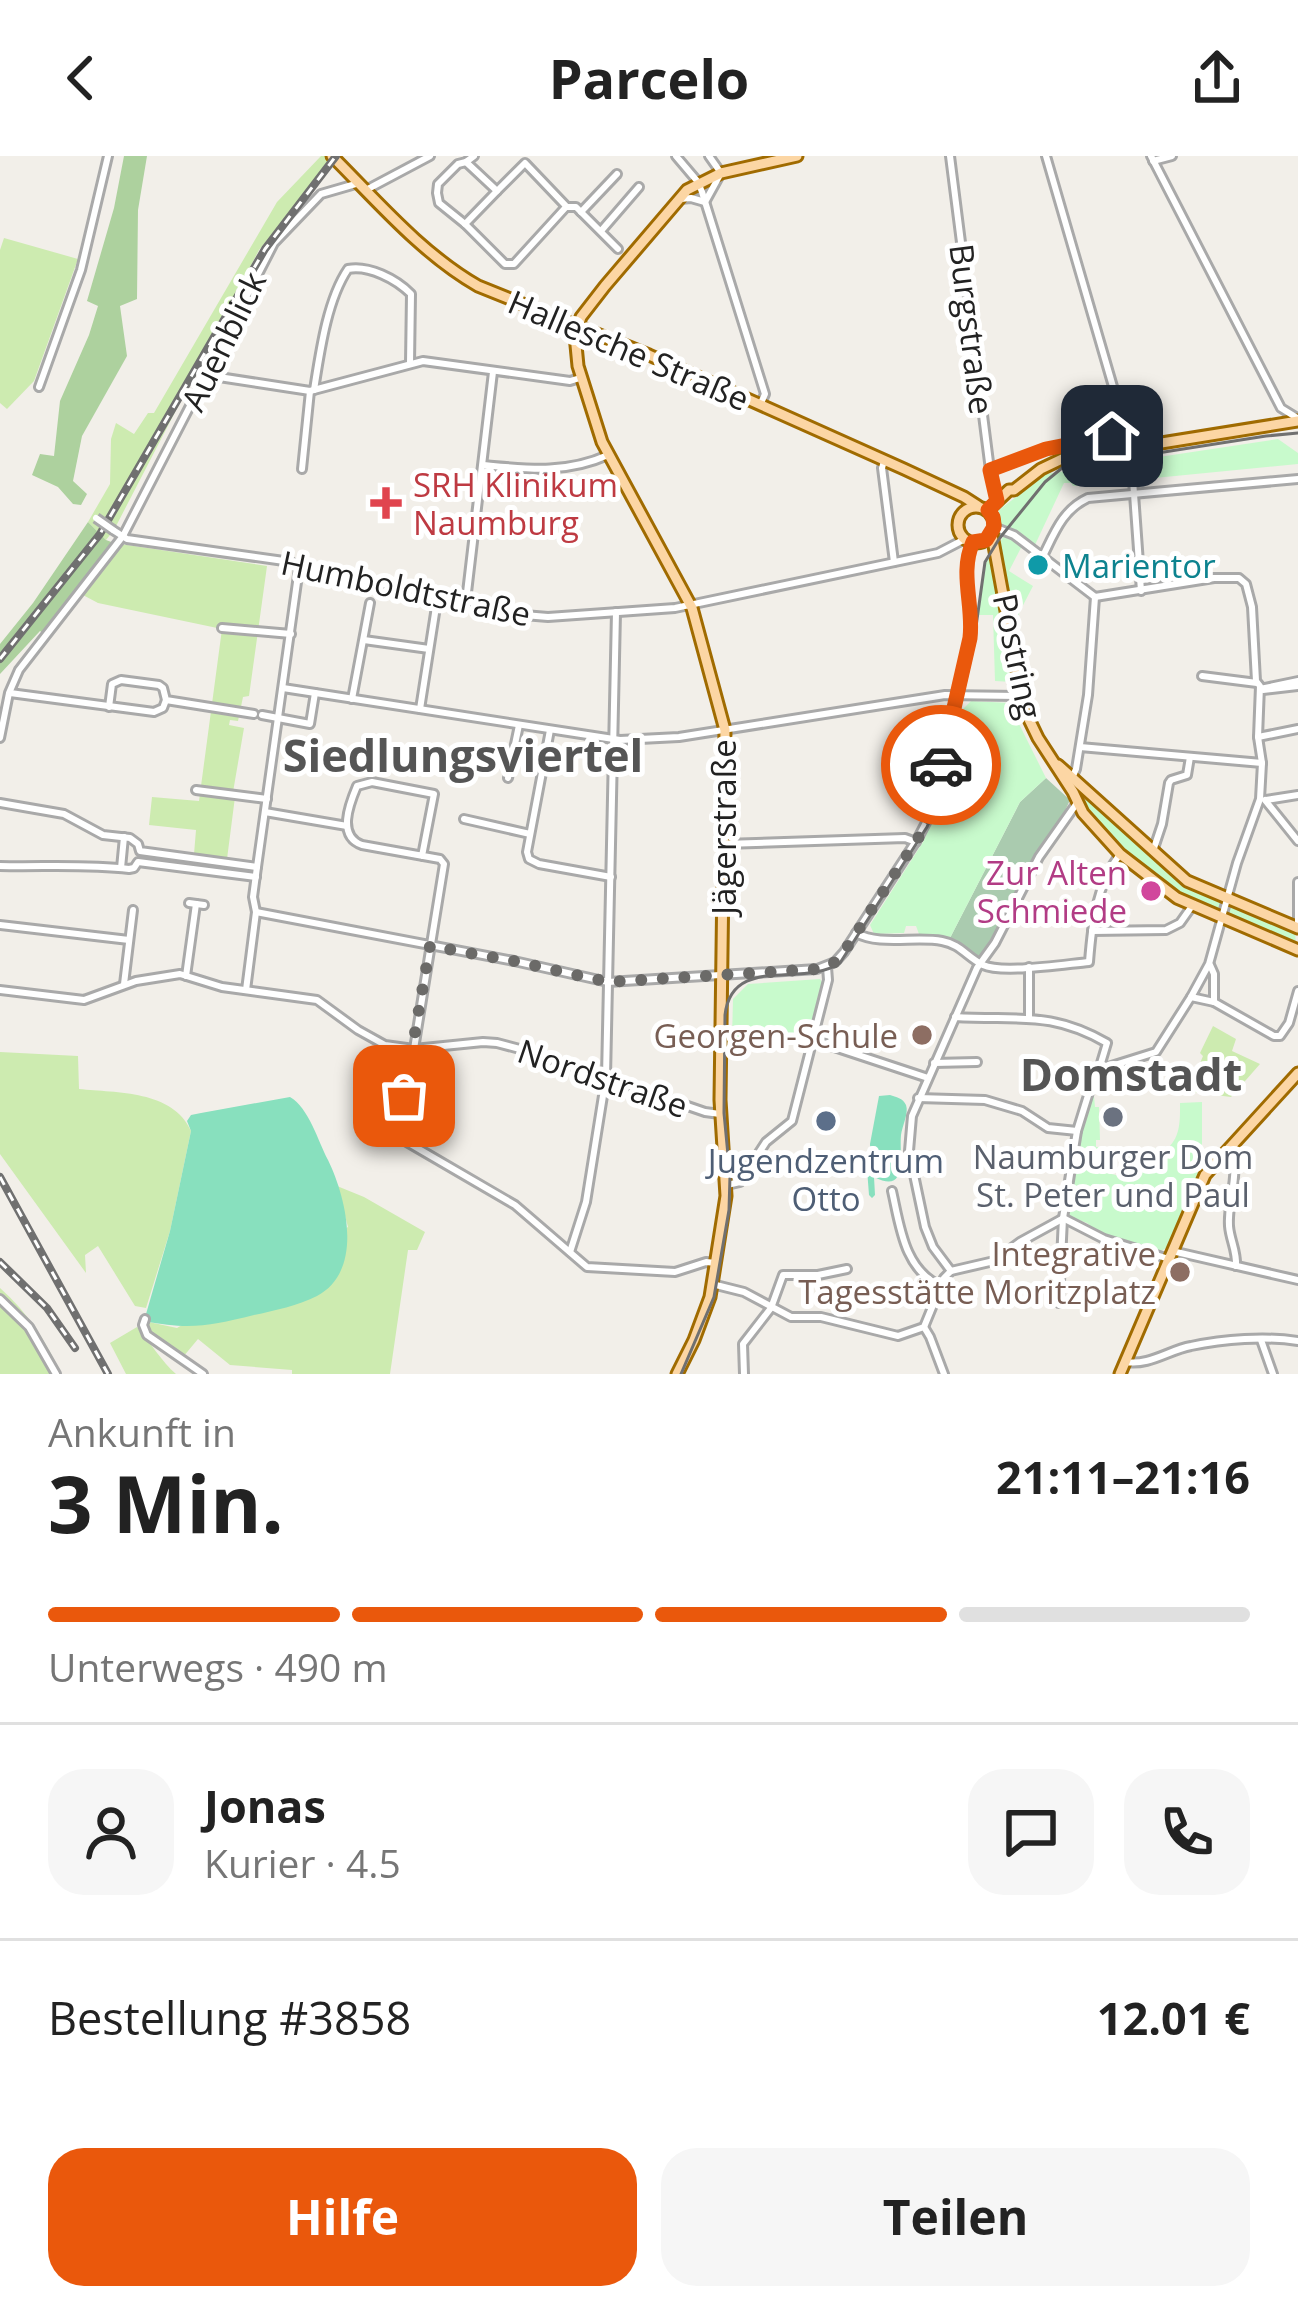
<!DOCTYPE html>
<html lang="de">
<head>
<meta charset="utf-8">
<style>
  body { margin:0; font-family:"Open Sans",sans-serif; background:#f6f6f6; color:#222; height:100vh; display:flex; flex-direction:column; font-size:45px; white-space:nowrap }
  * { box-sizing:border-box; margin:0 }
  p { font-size:39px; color:#767676 }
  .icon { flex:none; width:66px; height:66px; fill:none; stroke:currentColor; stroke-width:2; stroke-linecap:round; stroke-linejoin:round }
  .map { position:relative; height:1218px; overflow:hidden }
  .side { display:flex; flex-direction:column; background:#fff; flex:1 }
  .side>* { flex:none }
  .pin { position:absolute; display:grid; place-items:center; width:102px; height:102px; color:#fff; margin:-51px; border-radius:24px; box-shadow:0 6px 18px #0006 }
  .courier { position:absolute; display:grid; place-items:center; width:120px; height:120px; margin:-60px; border:9px solid #ea580c; border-radius:50%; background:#fff; color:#222; box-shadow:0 3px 15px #0007 }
  .head em { font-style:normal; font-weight:700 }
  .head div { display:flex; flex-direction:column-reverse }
  .head { display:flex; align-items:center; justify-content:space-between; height:204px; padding:0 48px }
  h1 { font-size:78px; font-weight:700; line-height:90px }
  .bar { display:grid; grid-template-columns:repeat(4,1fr); gap:18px 12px; align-content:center; height:144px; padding:0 48px }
  .bar i { height:15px; border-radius:9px; background:#e0e0e0 }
  .bar .on { background:#ea580c }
  .bar p { grid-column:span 4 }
  .line { display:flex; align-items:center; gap:30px; padding:0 48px; border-top:3px solid #e0e0e0 }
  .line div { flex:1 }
  .round { display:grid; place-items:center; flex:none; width:126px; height:126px; border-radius:36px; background:#f6f6f6 }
  .primary-button { display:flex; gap:24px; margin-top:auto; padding:24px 48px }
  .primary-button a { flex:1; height:138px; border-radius:36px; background:#ea580c; color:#fff; font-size:48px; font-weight:700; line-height:138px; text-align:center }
  .primary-button a+a { background:#f6f6f6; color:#222 }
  header { display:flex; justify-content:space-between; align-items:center; height:156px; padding:0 48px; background:#fff; font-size:54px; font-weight:700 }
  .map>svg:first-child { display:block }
</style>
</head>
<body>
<header><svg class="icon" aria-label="back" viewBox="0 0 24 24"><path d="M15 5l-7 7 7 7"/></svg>Parcelo<svg class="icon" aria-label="share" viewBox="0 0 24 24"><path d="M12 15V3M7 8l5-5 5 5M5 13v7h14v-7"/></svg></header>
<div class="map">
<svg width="1298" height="1218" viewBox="0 0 1298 1218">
  <rect width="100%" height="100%" fill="#f2efe9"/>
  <g fill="#cdebb0">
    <polygon points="321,0 337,0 259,94 114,374 106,384 88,366 110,328 111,283 116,267 134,278 148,257 154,257 277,46"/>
    <polygon points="4,82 78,103 34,225 7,253 0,247 0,94"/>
    <polygon points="114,387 267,410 249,540 243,541 238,565 230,564 229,569 244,572 233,636 235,641 227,703 194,698 196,674 149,669 152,641 199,645 222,473 98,447 81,438"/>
    <polygon points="1213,870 1236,883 1232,895 1260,908 1231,941 1184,935 1194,922 1203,900 1200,897"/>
    <path d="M0 896 78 900 79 933C117 937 173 934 191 975L170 1075 146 1152 135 1150 98 1090 85 1099 86 1117 0 998Z"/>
    <polygon points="337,1030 364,1041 425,1076 417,1094 408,1094 390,1218 292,1218 292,1214 230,1209 198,1183 183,1201 149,1178 144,1165 177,1172 348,1071"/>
    <path d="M0 1132C28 1157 46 1185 61 1218H0Z"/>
    <path d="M137 1171C150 1186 162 1206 176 1218H126L110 1187Z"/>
  </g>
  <g fill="#add19e">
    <polygon points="124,0 147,0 138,54 137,143 120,150 127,200 82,280 73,325 87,338 81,349 73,348 58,331 32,319 40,298 54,300 60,245 89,179 98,150 87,145 114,52"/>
    <polygon points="88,366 106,384 114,387 63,466 48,481 40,475 0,518 0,488 33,447"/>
  </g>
  <path fill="#aacbaf" d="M1046 622 1070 644C1061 665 1048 681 1036 701 1016 733 1002 768 983 801H980L950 782 1020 646Z"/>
  <g fill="#c8facc">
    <polygon points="1278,283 1298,297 1298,308 1073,330 1071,327 1064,327 1034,391 1024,386 1009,415 1033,430 1019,457 1012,526 995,525 993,459 978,459 978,456 986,407 1008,374 998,364 999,354 1046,318"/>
    <polygon points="971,545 1011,547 1014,558 1046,622 1020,646 950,782 919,778 916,770 906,770 904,777 874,778 870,769 923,686 935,659 959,557"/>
    <polygon points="1086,641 1178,723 1295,774 1296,791 1181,742 1131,703 1083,652"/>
    <polygon points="820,823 822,826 809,883 732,883 733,843 748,828"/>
    <path d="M1091 940H1094L1095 951H1099L1100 984H1096V991H1106L1110 1008 1107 1017 1125 1021 1132 992H1168C1181 980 1180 963 1180 947L1202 946V992L1197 1022 1168 1091 1161 1095 1096 1075 1087 1067 1067 1060 1079 974Z"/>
  </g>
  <g fill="#88e0be">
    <path d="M890 939C896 941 903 942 906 949 909 957 902 970 901 979 899 999 909 1039 874 1021L875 1039 872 1042 869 1039 867 1013 871 1012 870 988 879 940Z"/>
    <path d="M290 941C309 952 318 985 328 1004 347 1043 364 1115 317 1140 299 1149 274 1155 254 1159 210 1170 189 1174 144 1165L170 1075 191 975 187 965 191 959 201 957Z"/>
  </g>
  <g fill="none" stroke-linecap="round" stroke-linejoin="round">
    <g stroke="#a9a9a9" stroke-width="12">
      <g id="minor">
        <polyline points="474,0 466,6 458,8 438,28 437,37 439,47 465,68 505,108 514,108 566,51 576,51 618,93"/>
        <polyline points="676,0 698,26 702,36 765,238 761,247"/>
        <polyline points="950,0 990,314 997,345"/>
        <polyline points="1046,0 1114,234 1122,292"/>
        <polyline points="1151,0 1281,252 1297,262"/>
        <polyline points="1153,5 1172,0"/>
        <polyline points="466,6 497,35 525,7 566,50"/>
        <polyline points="366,34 430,0"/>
        <polyline points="680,43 691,42 705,46 721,17 709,0"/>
        <polyline points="581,56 617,18"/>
        <polyline points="465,68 497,35"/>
        <polyline points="601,75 639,31"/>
        <polyline points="206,219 310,235 423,205 570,225 580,222"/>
        <polyline points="39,231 81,114 108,0"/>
        <path d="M314 234C320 196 327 144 348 113 369 109 396 123 411 138L410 207"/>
        <polyline points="884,305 882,312 894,406"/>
        <path d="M483 309C527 313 566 318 608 299"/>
        <polyline points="302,313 310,235"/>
        <polyline points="990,314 1046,293 1119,279"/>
        <polyline points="1133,324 1141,435"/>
        <polyline points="994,371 1014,379 1095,441"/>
        <polyline points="113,374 127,383 291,406 299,412 438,438 524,459 548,461 675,452 938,397 965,383"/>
        <path d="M1042 402C1054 378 1062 354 1088 342L1298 323"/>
        <polyline points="466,445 493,216"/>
        <polyline points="222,472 291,478"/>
        <polyline points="364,484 429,493"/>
        <polyline points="1202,520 1257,527"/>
        <polyline points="283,532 620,584 679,581 945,539 1021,540"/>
        <polyline points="1260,533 1298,525"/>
        <polyline points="1263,534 1298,530"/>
        <polyline points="10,537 154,556 163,552 166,544"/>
        <polyline points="352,543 370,447"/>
        <polyline points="109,551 112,528 121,524 159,529 163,532 166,544 254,558"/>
        <polyline points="420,553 438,438"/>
        <polyline points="262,559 310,568 315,537"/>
        <polyline points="550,574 527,696 529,703 539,708 611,721"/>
        <polyline points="1258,581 1298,573"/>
        <polyline points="0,582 9,537 19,514 123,380 274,87 321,38 359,27"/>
        <polyline points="1080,591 1262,607"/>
        <polyline points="508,622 519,569"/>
        <polyline points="1072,622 1076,613 1088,539 1095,441"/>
        <polyline points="196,634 267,643"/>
        <polyline points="1265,644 1298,685"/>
        <polyline points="1266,644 1298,639"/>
        <polyline points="0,647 64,658 103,679 130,682 138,688 140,695 257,711"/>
        <polyline points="265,656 347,670"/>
        <polyline points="464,663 530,678"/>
        <polyline points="724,688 905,682 916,686"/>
        <polyline points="1153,695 1162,668 1169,627 1171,624 1187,619 1190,601"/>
        <path d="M422 700 434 638 372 626 357 630C349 649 337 680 362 689L440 703 444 708 414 893 398 970 400 982 515 1049 587 1111 675 1116 706 1106 716 1107"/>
        <path d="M0 710C43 711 86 708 129 713L134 712 138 706 256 721"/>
        <polyline points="121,712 124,681"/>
        <polyline points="189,747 204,749"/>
        <path d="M256 756 514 805 608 826 817 813 835 806 844 796 918 682 931 657 971 482C974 450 958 417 973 387"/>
        <polyline points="0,769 129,784"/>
        <polyline points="1298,771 1298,726"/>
        <polyline points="1092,775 1166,774 1180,767 1192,750"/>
        <path d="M856 777C880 790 915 780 942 785 960 788 968 802 983 809 1002 818 1066 808 1089 806 1092 767 1096 730 1120 698"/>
        <polyline points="1210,809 1214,818 1214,846"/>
        <polyline points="186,820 196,748"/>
        <polyline points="124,828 133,754"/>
        <polyline points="0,834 84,844 136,825 180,818 222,831 317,844 358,874 385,889 414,893 483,886 497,887 531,896 705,956 720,958"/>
        <polyline points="246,834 256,756 253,741 257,711 299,412"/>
        <polyline points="1191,841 1214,846 1274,880 1280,880 1289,867 1298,835"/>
        <path d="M955 861C1017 865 1050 854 1107 887L1098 917"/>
        <polyline points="1029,862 1029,811"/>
        <polyline points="813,884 928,922"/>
        <polyline points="934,907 977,906"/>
        <polyline points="918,942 985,944 1022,955 1048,972 1077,975"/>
        <path d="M1229 991C1242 1015 1227 1044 1229 1070 1230 1084 1237 1095 1236 1110"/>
        <polyline points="727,1029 740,1026 766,986 792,965 828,824 827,811"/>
        <path d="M892 1035C900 1070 904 1114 941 1130"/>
        <polyline points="1063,1062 1104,1083 1169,1103"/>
        <polyline points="1172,1095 1298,1124"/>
        <polyline points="570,1096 586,1046 606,921 616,456"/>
        <polyline points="951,1115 933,1091 925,1071 909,995 912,960 977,812 995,787 1039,701 1077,647"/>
        <polyline points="712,1128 744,1136 791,1161 821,1161 898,1180 924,1171 944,1122 951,1115 994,1105 1020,1086 1062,1063"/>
        <polyline points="0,1143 29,1171 56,1218"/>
        <polyline points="1059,1147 1063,1062 1077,975 1090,933 1105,912 1156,896 1191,841 1209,808 1237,707 1260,643 1262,607 1258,581 1260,530 1256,525 1252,451 1246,428 1239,422 1214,422 1095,441"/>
        <polyline points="145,1163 143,1169 147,1179 203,1218"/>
        <polyline points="924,1171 930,1181 944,1218"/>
        <polyline points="1261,1184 1273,1218"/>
        <path d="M1126 1206C1149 1210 1169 1194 1191 1190 1224 1183 1265 1180 1298 1185"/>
        <polyline points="744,1218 743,1188 771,1152 783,1119 818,1119 847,1113"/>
      </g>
    </g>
    <g stroke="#a06b00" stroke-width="15">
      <g id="major">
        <path d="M332 0C377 45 422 98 478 130L649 199 904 313 964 341 978 350"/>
        <circle cx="976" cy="369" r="18"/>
        <polyline points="988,354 1009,334 1014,334 1041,313 1062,303 1298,265"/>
        <polyline points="992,379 1024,553 1038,582 1073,636 1083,657 1120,698 1177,742 1298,794"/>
        <polyline points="1058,609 1187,725 1298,772"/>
        <polyline points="677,1218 694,1184 710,1141 726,1040 720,944 725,574 692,452 602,286 578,210 575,179 581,161 605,130 687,34 721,17 797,0"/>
        <polyline points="1120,1218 1205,1019 1298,917"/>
      </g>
    </g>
    <use href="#minor" stroke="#fff" stroke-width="6"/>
    <use href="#major" stroke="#fcd6a4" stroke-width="9"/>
    <path stroke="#707070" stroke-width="3" d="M681 1218 714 1141 729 1054 730 1020 724 957 725 859C732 798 803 832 840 807L927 671 935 652 956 551 974 485 985 406 999 383 1045 326 1062 312 1266 280 1298 277"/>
    <g stroke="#707070" stroke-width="8">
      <g id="rail">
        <polyline points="0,503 100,378 265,93 336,0"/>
        <polyline points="0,1021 108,1218"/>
        <polyline points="0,1106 47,1152 75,1192"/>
      </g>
    </g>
    <use href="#rail" stroke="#fff" stroke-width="3" stroke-dasharray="9" stroke-linecap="butt"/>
    <g stroke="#a9a9a9" stroke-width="12" stroke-linecap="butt">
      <polyline id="minor-bridge" points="96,362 113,374"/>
    </g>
    <use href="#minor-bridge" stroke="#fff" stroke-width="6"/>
  </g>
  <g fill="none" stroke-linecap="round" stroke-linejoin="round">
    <polyline stroke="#6b6a68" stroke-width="12" stroke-dasharray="0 21.6" points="404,940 430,790 514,805 608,826 818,813 835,806 844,796 922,676 931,658 941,609"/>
    <path stroke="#ea580c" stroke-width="15" d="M941 609 970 482C974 449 959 417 973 386L986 384 994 371 993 361 988 354 997 345 990 314 1046 293 1112 280"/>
  </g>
  <path fill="#e0444e" stroke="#fff" stroke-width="4.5" d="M380 329h12v12h12v12h-12v12h-12v-12h-12v-12h12z"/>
  <circle fill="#0f9aa8" stroke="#fff" stroke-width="4.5" cx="1038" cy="409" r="12"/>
  <circle fill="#d1479c" stroke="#fff" stroke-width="4.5" cx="1151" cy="735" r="12"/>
  <g fill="#8d6e63" stroke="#fff" stroke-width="4.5">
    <circle cx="922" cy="879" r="12"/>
    <circle cx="1180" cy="1116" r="12"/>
  </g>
  <circle fill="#6b7280" stroke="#fff" stroke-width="4.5" cx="1113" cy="961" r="12"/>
  <circle fill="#5c6f8a" stroke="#fff" stroke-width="4.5" cx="826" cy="965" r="12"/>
  <g text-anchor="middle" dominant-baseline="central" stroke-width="10" stroke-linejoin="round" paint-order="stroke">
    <g font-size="33" fill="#222" stroke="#fff">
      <text transform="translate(972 173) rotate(83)">Burgstraße</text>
      <text transform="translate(223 185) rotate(-64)">Auenblick</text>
      <text transform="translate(629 194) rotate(23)">Hallesche Straße</text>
      <text transform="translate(406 432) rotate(12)">Humboldtstraße</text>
      <text transform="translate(1018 500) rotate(78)">Postring</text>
      <text transform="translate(723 671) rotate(-90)">Jägerstraße</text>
      <text transform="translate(603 922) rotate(19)">Nordstraße</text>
    </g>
    <g font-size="33" fill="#be3a42" stroke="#fff" text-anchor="start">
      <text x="413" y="328">SRH Klinikum<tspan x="413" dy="38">Naumburg</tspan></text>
    </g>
    <g font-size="33" fill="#0d838f" stroke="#fff" text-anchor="start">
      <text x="1062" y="409">Marientor</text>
    </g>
    <g font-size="33" fill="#b23c85" stroke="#fff" text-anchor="end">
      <text x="1127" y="716">Zur Alten<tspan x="1127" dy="38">Schmiede</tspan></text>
    </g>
    <g font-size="33" fill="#785e54" stroke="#fff" text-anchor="end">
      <text x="898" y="879">Georgen-Schule</text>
      <text x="1156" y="1097">Integrative<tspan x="1156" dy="38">Tagesstätte Moritzplatz</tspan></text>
    </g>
    <g font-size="33" fill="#5b616d" stroke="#fff">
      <text x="1113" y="1000">Naumburger Dom<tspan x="1113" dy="38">St. Peter und Paul</tspan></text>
    </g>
    <g font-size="33" fill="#4e5e75" stroke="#fff">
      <text x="826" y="1004">Jugendzentrum<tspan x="826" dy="38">Otto</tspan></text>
    </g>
    <g font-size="45" font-weight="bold" fill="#555" stroke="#fff">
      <text x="463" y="598">Siedlungsviertel</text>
      <text x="1131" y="917">Domstadt</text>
    </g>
  </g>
</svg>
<div class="pin" style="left:404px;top:940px;background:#ea580c"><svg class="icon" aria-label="bag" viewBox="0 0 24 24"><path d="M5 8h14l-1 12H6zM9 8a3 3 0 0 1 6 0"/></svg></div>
<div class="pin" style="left:1112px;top:280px;background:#1f2937"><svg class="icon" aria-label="home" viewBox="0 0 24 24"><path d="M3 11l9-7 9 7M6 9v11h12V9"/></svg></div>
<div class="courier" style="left:941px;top:609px"><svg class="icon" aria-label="car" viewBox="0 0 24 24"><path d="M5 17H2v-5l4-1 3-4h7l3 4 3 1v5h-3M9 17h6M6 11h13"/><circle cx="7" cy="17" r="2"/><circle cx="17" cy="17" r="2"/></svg></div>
</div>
<section class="side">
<div class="head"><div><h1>3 Min.</h1><p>Ankunft in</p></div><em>21:11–21:16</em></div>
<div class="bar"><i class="on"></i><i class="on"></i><i class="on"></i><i></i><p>Unterwegs · 490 m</p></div>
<div class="line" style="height:216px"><a class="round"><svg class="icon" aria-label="person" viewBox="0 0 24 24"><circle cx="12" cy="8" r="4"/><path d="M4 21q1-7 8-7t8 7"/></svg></a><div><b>Jonas</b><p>Kurier · 4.5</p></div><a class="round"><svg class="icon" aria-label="chat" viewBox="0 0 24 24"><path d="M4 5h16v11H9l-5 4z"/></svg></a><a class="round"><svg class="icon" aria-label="phone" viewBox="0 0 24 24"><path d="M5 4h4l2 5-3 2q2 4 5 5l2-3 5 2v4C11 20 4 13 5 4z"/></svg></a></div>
<div class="line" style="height:156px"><div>Bestellung #3858</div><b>12.01 €</b></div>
<div class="primary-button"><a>Hilfe</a><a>Teilen</a></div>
</section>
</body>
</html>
